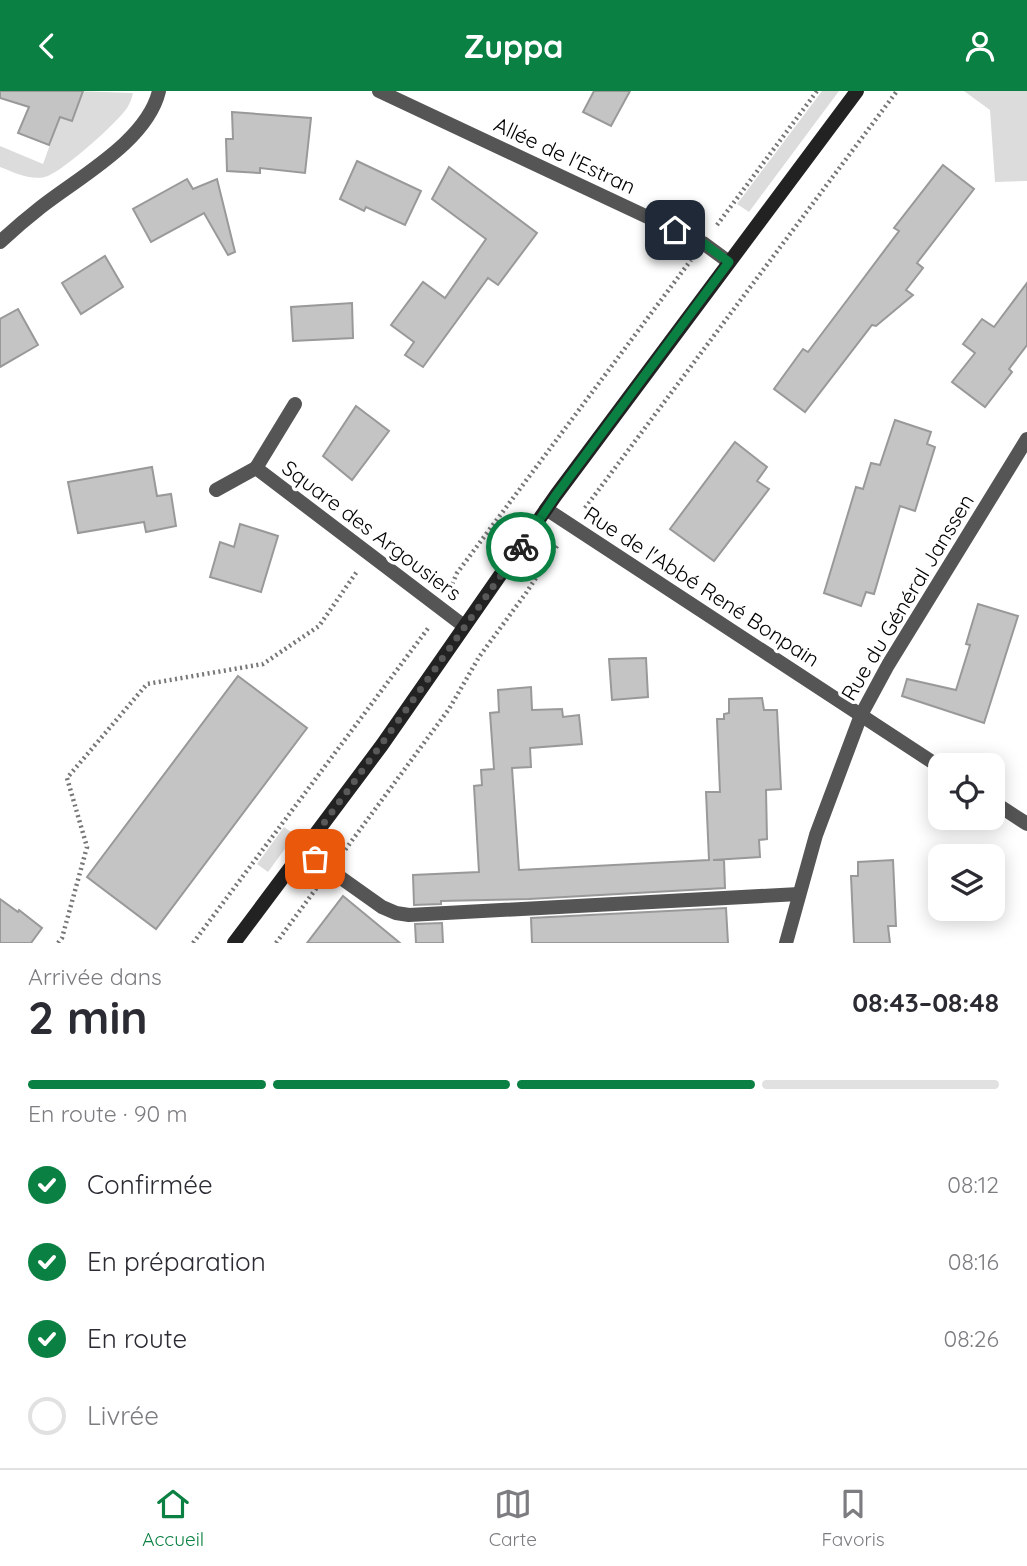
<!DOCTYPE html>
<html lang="fr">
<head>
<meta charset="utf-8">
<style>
  body { margin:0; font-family:Quicksand,sans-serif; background:#f2f2f3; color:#2b2b33; height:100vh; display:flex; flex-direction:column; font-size:26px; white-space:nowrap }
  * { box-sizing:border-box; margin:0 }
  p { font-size:23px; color:#7c7c81 }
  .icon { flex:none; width:38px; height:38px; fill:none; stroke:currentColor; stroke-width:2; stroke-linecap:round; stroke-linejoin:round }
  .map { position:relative; height:852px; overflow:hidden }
  .details { display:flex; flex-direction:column; background:#fff; flex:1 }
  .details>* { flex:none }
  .buttons { position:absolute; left:928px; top:662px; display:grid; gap:14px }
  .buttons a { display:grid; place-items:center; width:77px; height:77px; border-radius:14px; background:#fff; box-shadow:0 4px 18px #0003; font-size:35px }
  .pin { position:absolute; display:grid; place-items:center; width:60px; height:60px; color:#fff; margin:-30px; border-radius:14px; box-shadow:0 4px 10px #0006 }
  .courier { position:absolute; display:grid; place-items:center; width:70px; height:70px; margin:-35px; border:5px solid #0b8043; border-radius:50%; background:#fff; color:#222; box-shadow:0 2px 9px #0007 }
  .head em { font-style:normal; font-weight:800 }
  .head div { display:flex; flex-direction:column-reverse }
  .head { display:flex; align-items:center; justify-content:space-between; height:119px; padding:0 28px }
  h1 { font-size:46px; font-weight:800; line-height:52px }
  .bar { display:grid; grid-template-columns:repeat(4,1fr); gap:10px 7px; align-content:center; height:84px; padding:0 28px }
  .bar i { height:9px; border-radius:5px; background:#e1e1e2 }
  .bar .on { background:#0b8043 }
  .bar p { grid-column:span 4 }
  ol { padding:0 28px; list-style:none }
  li { display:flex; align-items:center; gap:21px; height:77px }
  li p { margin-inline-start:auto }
  li .icon { padding:7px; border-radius:50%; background:#0b8043; color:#fff; stroke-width:4 }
  li:last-child { color:#7c7c81 }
  li i { width:38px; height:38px; border:4px solid #e1e1e2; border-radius:50% }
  header { display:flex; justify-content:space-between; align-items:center; height:91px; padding:0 28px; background:#0b8043; color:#fff; font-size:32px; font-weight:800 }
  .tabs { display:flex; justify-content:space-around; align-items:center; height:98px; border-top:2px solid #e1e1e2; background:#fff; font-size:19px; color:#7c7c81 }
  .tabs a { display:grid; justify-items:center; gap:4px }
  .tabs .on { color:#0b8043 }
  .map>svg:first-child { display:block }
</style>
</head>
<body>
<header><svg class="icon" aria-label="back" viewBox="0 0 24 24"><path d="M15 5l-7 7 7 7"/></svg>Zuppa<svg class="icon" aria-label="person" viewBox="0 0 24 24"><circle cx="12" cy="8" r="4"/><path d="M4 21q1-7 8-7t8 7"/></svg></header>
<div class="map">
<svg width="1027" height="852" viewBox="0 0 1027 852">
  <rect width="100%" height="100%" fill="#fff"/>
  <g fill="#dcdcdc">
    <path d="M77 0 133 2C132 7 130 12 127 17 116 33 66 77 48 85 33 91 13 81 0 76V55L43 73 60 26 73 29 82 2Z"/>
    <polygon points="822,0 839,0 749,121 737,113"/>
    <polygon points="964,0 1027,0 1027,90 995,91 990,19"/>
    <polygon points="284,736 295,744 268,781 257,773"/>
  </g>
  <g fill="#c4c4c4" stroke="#999" stroke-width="2">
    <polygon points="0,0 83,0 72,30 60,26 49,54 18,42 29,16 0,7"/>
    <polygon points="594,0 630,0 611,35 583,21"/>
    <polygon points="232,21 311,27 305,82 260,77 260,82 227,80 226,48 233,48"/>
    <polygon points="357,70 421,100 405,134 366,116 364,120 340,108"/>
    <polygon points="943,74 974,98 917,172 923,177 906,199 913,204 876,235 872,234 805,321 774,298 803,258 808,261 848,208 899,140 894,137"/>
    <polygon points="449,76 537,142 498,194 488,187 423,276 405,264 414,251 391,234 423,191 445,207 486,148 432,108"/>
    <polygon points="187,88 193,98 217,88 235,161 228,164 204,122 151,151 133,118"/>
    <polygon points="105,165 123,196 81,223 62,192"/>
    <polygon points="1027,192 1027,254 1009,278 1012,281 985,316 952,291 975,262 963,253 982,228 994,236"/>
    <polygon points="352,212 353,247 293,250 291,216"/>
    <polygon points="18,218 38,254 0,276 0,228"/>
    <polygon points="356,315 389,340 352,389 323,365"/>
    <polygon points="895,329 931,341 927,353 935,356 915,420 900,415 874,503 866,501 861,515 824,502 856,396 863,398 871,372 880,374"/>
    <polygon points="735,351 767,376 757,390 769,398 714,470 670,438"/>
    <polygon points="152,376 157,405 171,403 176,435 146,441 144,431 78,442 68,391"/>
    <polygon points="240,433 278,445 261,501 210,486 220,451 234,456"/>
    <polygon points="978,513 1018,525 984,632 902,605 907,588 956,599 970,554 966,553"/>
    <polygon points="646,567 648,606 612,609 609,568"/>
    <polygon points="238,585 307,637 156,838 87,786"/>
    <polygon points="531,596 532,619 562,618 563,626 579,624 582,653 530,657 531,676 512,677 519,779 709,769 706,701 720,701 717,628 724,628 724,623 729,622 729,608 762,607 764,619 777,619 781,698 766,699 767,748 759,749 760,766 713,769 724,769 725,797 529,808 441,810 441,813 414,814 413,784 479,781 474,695 482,694 481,679 494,678 490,622 499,621 498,599"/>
    <polygon points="893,769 896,835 888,835 890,852 854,852 851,785 858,785 858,771"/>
    <polygon points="343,805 400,852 307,852"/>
    <polygon points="0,808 18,821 19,819 42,837 31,852 0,852"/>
    <polygon points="726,817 728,852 532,852 531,827"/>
    <polygon points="442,832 443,852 416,852 415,833"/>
  </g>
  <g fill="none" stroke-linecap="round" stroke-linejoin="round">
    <g stroke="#777" stroke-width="4.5" stroke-dasharray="2 3.5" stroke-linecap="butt">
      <polyline points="717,134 817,0"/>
      <polyline points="585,417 897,0"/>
      <polyline points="450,498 457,482 691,169"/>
      <polyline points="342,763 449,618 479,566 526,502 559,452"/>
      <polyline points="58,852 62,847 87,756 67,687 147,593 263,573 319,535 358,479"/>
      <polyline points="193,852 429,536"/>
      <polyline points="276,852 318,795"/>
    </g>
    <polyline stroke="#555" stroke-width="14" points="303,760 382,816 396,822 409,824 799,803"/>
    <g stroke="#555" stroke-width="14">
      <polyline points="379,0 703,152 729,171"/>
      <path d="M0 151C13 139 27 127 41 116 79 86 147 50 159 0"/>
      <polyline points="295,313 256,377 464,535"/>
      <polyline points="216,399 256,377"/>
      <polyline points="546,418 940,676"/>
      <polyline points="992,710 1027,733"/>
      <polyline points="786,852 816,744 861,624 888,574 1027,348"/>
    </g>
    <polyline stroke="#222" stroke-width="14" points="234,852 382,654 556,404 857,0"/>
  </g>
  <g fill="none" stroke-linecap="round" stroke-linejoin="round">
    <path stroke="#595959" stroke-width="7" stroke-dasharray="0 12.6" d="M315 768 303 760C378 660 449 558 521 456"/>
    <polyline stroke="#0b8043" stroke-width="9" points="521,456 556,404 729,171 703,152 675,139"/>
  </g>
  <g text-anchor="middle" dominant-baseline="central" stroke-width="7" stroke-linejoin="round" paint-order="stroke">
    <g font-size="21" fill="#000" stroke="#fff">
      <text transform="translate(565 64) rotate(25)">Allée de l'Estran</text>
      <text transform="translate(372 439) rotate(37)">Square des Argousiers</text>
      <text transform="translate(702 495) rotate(33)">Rue de l'Abbé René Bonpain</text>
      <text transform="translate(907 506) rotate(-59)">Rue du Général Janssen</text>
    </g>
  </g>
</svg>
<div class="buttons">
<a><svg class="icon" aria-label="locate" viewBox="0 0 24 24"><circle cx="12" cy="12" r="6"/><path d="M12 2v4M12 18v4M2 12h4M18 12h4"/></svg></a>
<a><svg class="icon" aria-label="layers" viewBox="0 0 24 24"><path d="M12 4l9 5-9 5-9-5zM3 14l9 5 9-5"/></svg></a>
</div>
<div class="pin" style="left:315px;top:768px;background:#ea580c"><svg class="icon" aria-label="bag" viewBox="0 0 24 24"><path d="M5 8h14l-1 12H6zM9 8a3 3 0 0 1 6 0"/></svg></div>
<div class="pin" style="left:675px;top:139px;background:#1f2937"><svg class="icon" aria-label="home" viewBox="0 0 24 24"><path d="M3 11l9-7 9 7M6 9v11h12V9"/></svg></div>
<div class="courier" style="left:521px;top:456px"><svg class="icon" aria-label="bike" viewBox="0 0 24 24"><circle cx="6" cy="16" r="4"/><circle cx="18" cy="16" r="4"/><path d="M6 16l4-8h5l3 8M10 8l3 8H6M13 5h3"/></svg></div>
</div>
<section class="details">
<div class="head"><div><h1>2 min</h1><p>Arrivée dans</p></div><em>08:43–08:48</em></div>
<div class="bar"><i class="on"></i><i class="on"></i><i class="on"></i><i></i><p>En route · 90 m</p></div>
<ol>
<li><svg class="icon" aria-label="check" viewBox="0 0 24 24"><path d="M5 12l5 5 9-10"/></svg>Confirmée<p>08:12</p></li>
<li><svg class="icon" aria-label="check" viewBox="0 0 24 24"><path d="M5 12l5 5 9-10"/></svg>En préparation<p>08:16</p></li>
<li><svg class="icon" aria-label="check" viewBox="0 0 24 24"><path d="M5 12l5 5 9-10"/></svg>En route<p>08:26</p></li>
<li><i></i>Livrée</li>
</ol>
</section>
<nav class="tabs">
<a class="on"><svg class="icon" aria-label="home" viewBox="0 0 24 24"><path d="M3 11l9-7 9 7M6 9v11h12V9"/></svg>Accueil</a>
<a><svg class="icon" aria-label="map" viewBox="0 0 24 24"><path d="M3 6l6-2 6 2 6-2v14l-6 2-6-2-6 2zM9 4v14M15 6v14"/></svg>Carte</a>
<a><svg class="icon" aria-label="saved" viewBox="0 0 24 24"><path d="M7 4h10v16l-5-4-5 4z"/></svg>Favoris</a>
</nav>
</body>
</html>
